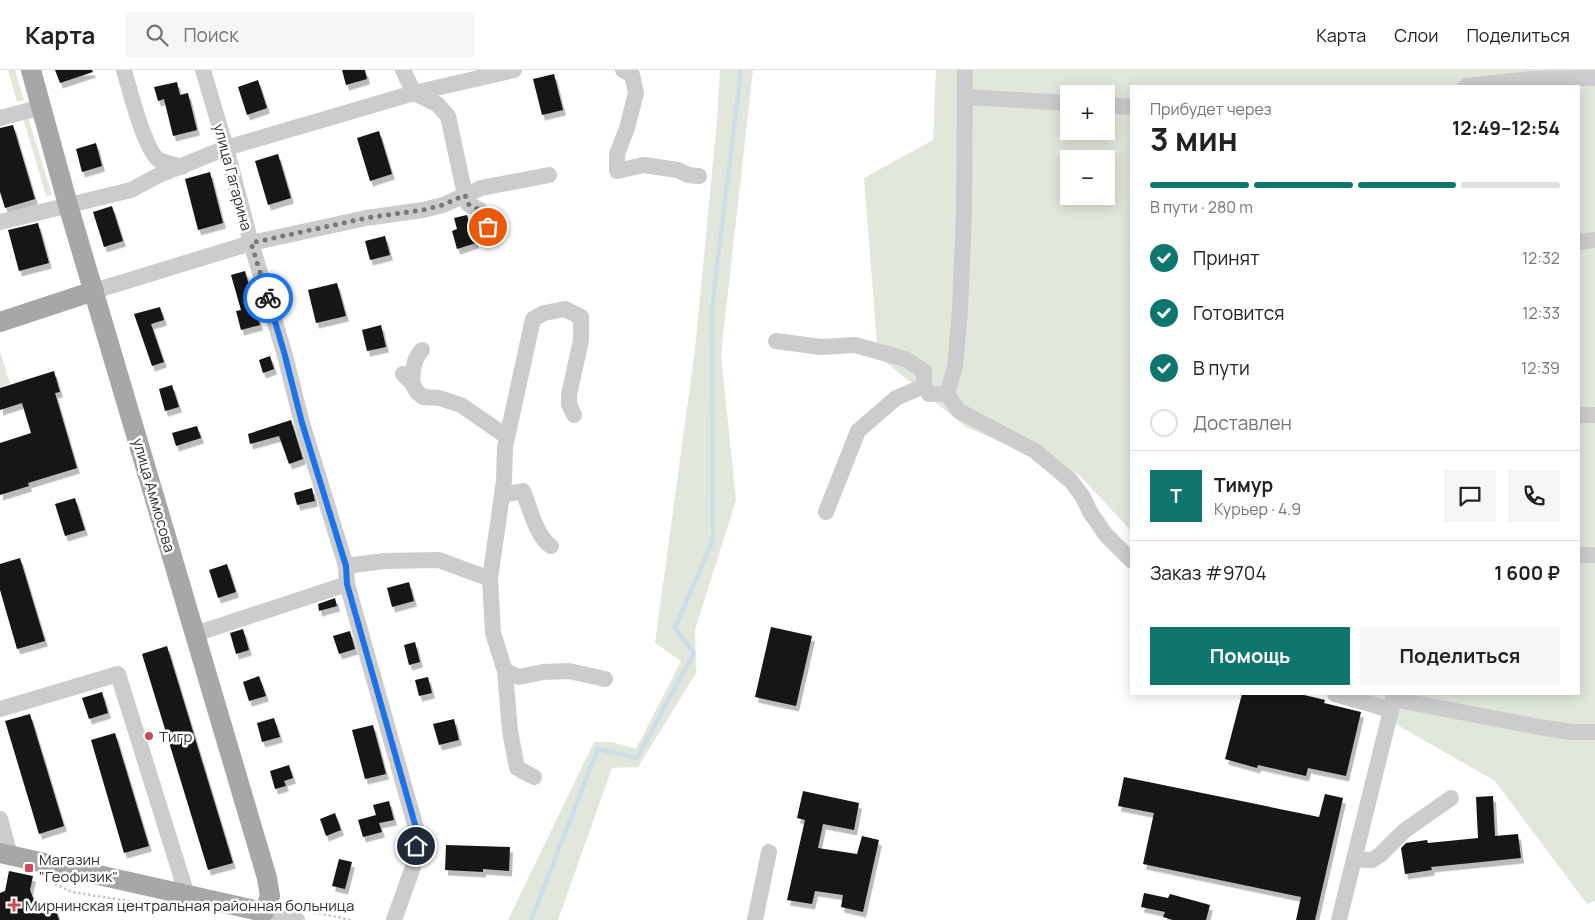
<!DOCTYPE html>
<html lang="ru">
<head>
<meta charset="utf-8">
<style>
  body { margin:0; font-family:Manrope,sans-serif; background:#f6f6f6; color:#222; height:100vh; display:flex; flex-direction:column; font-size:19px; white-space:nowrap }
  * { box-sizing:border-box; margin:0 }
  p { font-size:16px; color:#767676 }
  .icon { flex:none; width:28px; height:28px; fill:none; stroke:currentColor; stroke-width:2; stroke-linecap:round; stroke-linejoin:round }
  .map { position:relative; flex:1; overflow:hidden }
  .sheet { position:absolute; left:1130px; top:15px; width:450px; height:610px; display:flex; flex-direction:column; background:#fff; border-radius:0px; box-shadow:0 2px 12px #0003 }
  .sheet>* { flex:none }
  .tools { position:absolute; left:1060px; top:15px; display:grid; gap:10px }
  .tools a { display:grid; place-items:center; width:55px; height:55px; border-radius:0px; background:#fff; box-shadow:0 2px 12px #0003; font-size:25px }
  .pin { position:absolute; display:grid; place-items:center; width:42px; height:42px; color:#fff; margin:-21px; border:2px solid #fff; border-radius:50%; box-shadow:0 1px 5px #0007 }
  .courier { position:absolute; display:grid; place-items:center; width:50px; height:50px; margin:-25px; border:4px solid #1a73e8; border-radius:50%; background:#fff; color:#222; box-shadow:0 1px 6px #0007 }
  .headline em { font-style:normal; font-weight:700 }
  .headline div { display:flex; flex-direction:column-reverse }
  .headline { display:flex; align-items:center; justify-content:space-between; height:85px; padding:0 20px }
  h1 { font-size:32px; font-weight:700; line-height:38px }
  .bar { display:grid; grid-template-columns:repeat(4,1fr); gap:8px 5px; align-content:center; height:60px; padding:0 20px }
  .bar i { height:6px; border-radius:4px; background:#e0e0e0 }
  .bar .current { background:#0f766e }
  .bar p { grid-column:span 4 }
  .line { display:flex; align-items:center; gap:12px; padding:0 20px; border-top:1px solid #e0e0e0 }
  .line div { flex:1 }
  .round { display:grid; place-items:center; flex:none; width:52px; height:52px; border-radius:0px; background:#f6f6f6 }
  ol { padding:0 20px; list-style:none }
  li { display:flex; align-items:center; gap:15px; height:55px }
  li p { margin-inline-start:auto }
  li .icon { padding:5px; border-radius:50%; background:#0f766e; color:#fff; stroke-width:4 }
  li:last-child { color:#767676 }
  li i { width:28px; height:28px; border:2px solid #e0e0e0; border-radius:50% }
  .button { display:flex; gap:10px; margin-top:auto; padding:10px 20px }
  .button a { flex:1; height:58px; border-radius:0px; background:#0f766e; color:#fff; font-size:20px; font-weight:700; line-height:58px; text-align:center }
  .button a+a { background:#f6f6f6; color:#222 }
  header { display:flex; align-items:center; gap:30px; box-sizing:border-box; height:70px; padding:0 25px; background:#fff; border-bottom:1px solid #e0e0e0 }
  header strong { font-size:24px }
  nav { display:flex; gap:28px; margin-inline-start:auto; font-size:18px }
  .search { width:350px; height:45px; background:#f6f6f6; display:flex; align-items:center; gap:12px; box-sizing:border-box; padding:0 18px; border-radius:0px; color:#767676; font-size:19px }
  .map>svg:first-child { display:block }
</style>
</head>
<body>
<header>
<strong>Карта</strong>
<div class="search"><svg class="icon" aria-label="search" viewBox="0 0 24 24"><circle cx="10" cy="10" r="6"/><path d="M15 15l6 6"/></svg>Поиск</div>
<nav><a>Карта</a><a>Слои</a><a>Поделиться</a></nav>
</header>
<div class="map">
<svg width="1595" height="850" viewBox="0 0 1595 850">
  <defs>
    <filter id="shadow"><feDropShadow dx="3" dy="5.5" stdDeviation="0" flood-color="#0004"/></filter>
  </defs>
  <rect width="100%" height="100%" fill="#fff"/>
  <g fill="#e2e7dc" fill-rule="evenodd">
    <polygon points="8,0 15,0 24,30 17,32"/>
    <polygon points="720,0 753,0 721,284 736,430 695,560 696,603 638,697 612,698 558,850 508,850 594,672 612,672 636,679 681,591 655,573 695,279 717,51"/>
    <path d="M936 0H1595V831L1587 834 1495 711 1343 624H1579V16H1131V461L1079 405 966 357 878 286 864 108 933 70ZM1069 24H1106V61H1069ZM1069 89H1106V126H1069Z"/>
    <polygon points="28,47 52,125 46,126 23,48"/>
    <polygon points="0,281 10,314 0,317"/>
  </g>
  <g fill="none" stroke-linecap="round" stroke-linejoin="round">
    <polyline stroke="#cddee8" stroke-width="4.5" points="531,850 598,679 637,688 694,583 675,558 713,470 712,238 741,0"/>
  </g>
  <g fill="#161616" filter="url(#shadow)">
    <polygon points="55,0 92,0 93,2 60,13"/>
    <polygon points="342,0 365,0 367,9 346,15"/>
    <polygon points="554,4 563,40 542,45 533,9"/>
    <polygon points="258,10 267,38 247,45 238,17"/>
    <polygon points="177,12 180,25 188,23 197,60 173,66 164,29 158,31 154,17"/>
    <polygon points="13,55 35,129 5,138 0,122 0,58"/>
    <polygon points="379,61 392,104 370,111 357,68"/>
    <polygon points="96,73 102,96 82,102 76,79"/>
    <polygon points="278,84 291,128 268,135 255,91"/>
    <polygon points="210,102 223,153 198,160 185,109"/>
    <polygon points="112,136 123,171 104,177 93,142"/>
    <polygon points="467,145 476,173 457,179 452,161 457,159 454,148"/>
    <polygon points="38,153 49,193 19,201 8,160"/>
    <polygon points="385,166 390,185 370,190 365,171"/>
    <polygon points="245,201 260,255 241,260 236,241 241,240 231,205"/>
    <polygon points="337,213 346,246 316,253 308,220"/>
    <polygon points="160,237 164,250 151,254 164,292 152,296 134,244"/>
    <polygon points="381,255 386,277 367,281 362,260"/>
    <polygon points="270,286 274,299 263,303 259,290"/>
    <polygon points="54,301 60,322 55,323 77,398 28,413 29,416 0,425 0,373 31,363 22,333 0,340 0,318"/>
    <polygon points="172,315 179,337 165,341 159,319"/>
    <polygon points="291,350 303,389 289,394 279,366 250,374 248,364"/>
    <polygon points="197,356 201,368 176,376 172,363"/>
    <polygon points="312,418 315,431 297,435 294,423"/>
    <polygon points="75,428 85,460 65,466 55,434"/>
    <polygon points="20,488 45,571 17,579 0,520 0,494"/>
    <polygon points="227,494 236,522 218,528 209,500"/>
    <polygon points="409,512 414,531 392,537 387,518"/>
    <polygon points="335,528 337,536 319,541 318,534"/>
    <polygon points="771,557 812,566 796,636 755,627"/>
    <polygon points="243,559 249,580 236,584 230,563"/>
    <polygon points="350,561 355,579 339,584 333,566"/>
    <polygon points="415,572 420,592 409,595 404,575"/>
    <polygon points="167,576 233,793 208,800 142,584"/>
    <polygon points="259,606 266,626 249,631 243,612"/>
    <polygon points="428,607 432,623 419,626 415,610"/>
    <polygon points="102,622 108,643 89,649 82,628"/>
    <polygon points="1242,624 1300,624 1325,630 1324,633 1361,642 1346,706 1308,698 1306,706 1258,695 1257,698 1225,689"/>
    <polygon points="30,644 64,756 39,764 5,651"/>
    <polygon points="274,648 280,667 262,672 257,653"/>
    <polygon points="454,649 459,670 439,675 433,654"/>
    <polygon points="373,655 386,704 365,709 352,660"/>
    <polygon points="115,663 149,776 124,783 91,670"/>
    <polygon points="289,695 293,708 284,711 286,716 275,719 270,701"/>
    <polygon points="1124,707 1319,747 1325,724 1343,728 1315,850 1296,850 1301,827 1143,794 1154,743 1118,736"/>
    <polygon points="803,721 859,733 854,760 823,754 818,778 857,784 862,766 879,770 863,842 841,837 843,825 815,821 812,834 787,830 805,750 797,748"/>
    <polygon points="1493,726 1495,766 1518,764 1521,788 1431,797 1432,800 1405,804 1401,778 1406,773 1427,770 1428,773 1478,768 1476,727"/>
    <polygon points="389,731 394,750 379,753 382,762 363,767 358,750 376,745 373,735"/>
    <polygon points="335,743 341,760 326,766 320,749"/>
    <polygon points="446,775 510,777 509,801 483,799 483,802 445,800"/>
    <polygon points="339,789 352,792 345,819 332,816"/>
    <polygon points="9,801 33,806 30,820 35,833 55,837 59,850 0,850 0,823 5,821"/>
    <polygon points="1144,823 1168,828 1170,824 1210,835 1206,850 1173,850 1163,847 1165,842 1141,837"/>
  </g>
  <g fill="none" stroke-linecap="round" stroke-linejoin="round">
    <g stroke="#c6c6c6" stroke-width="2.5" stroke-dasharray="2.5 2.5" stroke-linecap="butt">
      <polyline points="55,814 72,822 146,834"/>
      <polyline points="309,841 351,850"/>
    </g>
    <g stroke="#ccc" stroke-width="16">
      <path d="M124 0C129 18 145 81 159 90 165 93 175 95 182 97"/>
      <polyline points="203,0 226,78 251,173 284,282 302,353 346,496 347,514 416,758 416,776 413,797 394,850"/>
      <polyline points="403,0 414,23 437,34 448,46 465,125 468,134 480,140 490,163"/>
      <polyline points="623,0 632,5 636,23 627,58 617,84 617,101 644,95 678,100 688,105 699,106"/>
      <polyline points="1466,16 1531,9 1595,8"/>
      <polyline points="965,27 1069,33"/>
      <polyline points="1106,35 1131,37"/>
      <polyline points="0,48 42,37"/>
      <polyline points="0,152 131,120 159,105 226,78 414,23 514,0"/>
      <polyline points="1579,172 1595,170"/>
      <polyline points="94,221 251,173 366,148 423,140 443,135 481,118 549,105"/>
      <polyline points="776,271 821,277 855,275 905,289 924,301 924,316"/>
      <polyline points="403,304 412,313 417,322 423,327 439,328 461,335 507,367"/>
      <path d="M412 313C413 301 413 289 422 280"/>
      <polyline points="947,324 955,297 960,240 964,144 965,0"/>
      <polyline points="1579,345 1595,345"/>
      <path d="M502 425 523 421C529 436 537 468 551 476"/>
      <polyline points="826,442 858,361 896,328 924,316 929,324 947,324 959,341 1035,381 1071,411 1083,427 1090,442 1106,465 1131,490"/>
      <polyline points="1579,485 1595,485"/>
      <polyline points="346,496 384,491 439,490 490,509"/>
      <polyline points="195,564 347,514"/>
      <polyline points="505,601 519,607 543,602 569,601 605,609"/>
      <polyline points="1335,624 1391,640"/>
      <polyline points="1393,629 1539,657 1572,662 1595,662"/>
      <polyline points="0,639 118,604 187,825"/>
      <polyline points="534,707 517,698 510,661 505,601 493,563 490,509 504,411 505,377 533,249 544,243 565,239 581,247 581,270 569,325 569,334 574,345"/>
      <polyline points="0,749 10,785"/>
      <polyline points="1354,788 1364,790 1372,790 1380,785 1404,761 1451,728"/>
      <polyline points="261,850 264,842 297,850"/>
      <polyline points="755,850 769,782"/>
      <polyline points="1339,850 1395,624"/>
    </g>
    <g stroke="#a7a7a7" stroke-width="20">
      <polyline points="0,252 94,221"/>
      <polyline points="0,783 264,842 270,826 267,808 68,135 31,0"/>
    </g>
  </g>
  <g fill="none" stroke-linecap="round" stroke-linejoin="round">
    <polyline stroke="#787878" stroke-width="5" stroke-dasharray="0 9" points="268,228 251,173 366,148 423,140 443,135 465,125 468,134 480,140 488,157"/>
    <polyline stroke="#1a73e8" stroke-width="6" points="268,228 284,282 302,353 346,496 347,514 416,758 416,776"/>
  </g>
  <g fill="#cf4857" stroke="#fff" stroke-width="2">
    <circle cx="149" cy="666" r="5"/>
    <rect x="24" y="793" width="10" height="10" rx="2.5"/>
    <path d="M11.5 827.5h5v5h5v5h-5v5h-5v-5h-5v-5h5z"/>
  </g>
  <g text-anchor="middle" dominant-baseline="central" stroke-width="5" stroke-linejoin="round" paint-order="stroke">
    <g font-size="15" fill="#2f2f2f" stroke="#fff">
      <text transform="translate(233 107) rotate(75)">улица Гагарина</text>
      <text transform="translate(154 425) rotate(74)">улица Аммосова</text>
    </g>
    <g font-size="15" fill="#2f2f2f" stroke="#fff" text-anchor="start">
      <text x="159" y="666">Тигр</text>
      <text x="39" y="789">Магазин<tspan x="39" dy="17">"Геофизик"</tspan></text>
      <text x="25" y="835">Мирнинская центральная районная больница</text>
    </g>
  </g>
</svg>
<div class="tools">
<a>+</a>
<a>−</a>
</div>
<div class="pin" style="left:488px;top:157px;background:#ea580c"><svg class="icon" aria-label="bag" viewBox="0 0 24 24"><path d="M5 8h14l-1 12H6zM9 8a3 3 0 0 1 6 0"/></svg></div>
<div class="pin" style="left:416px;top:776px;background:#1f2937"><svg class="icon" aria-label="home" viewBox="0 0 24 24"><path d="M3 11l9-7 9 7M6 9v11h12V9"/></svg></div>
<div class="courier" style="left:268px;top:228px"><svg class="icon" aria-label="bike" viewBox="0 0 24 24"><circle cx="6" cy="16" r="4"/><circle cx="18" cy="16" r="4"/><path d="M6 16l4-8h5l3 8M10 8l3 8H6M13 5h3"/></svg></div>
<section class="sheet">
<div class="headline"><div><h1>3 мин</h1><p>Прибудет через</p></div><em>12:49–12:54</em></div>
<div class="bar"><i class="current"></i><i class="current"></i><i class="current"></i><i></i><p>В пути · 280 m</p></div>
<ol>
<li><svg class="icon" aria-label="check" viewBox="0 0 24 24"><path d="M5 12l5 5 9-10"/></svg>Принят<p>12:32</p></li>
<li><svg class="icon" aria-label="check" viewBox="0 0 24 24"><path d="M5 12l5 5 9-10"/></svg>Готовится<p>12:33</p></li>
<li><svg class="icon" aria-label="check" viewBox="0 0 24 24"><path d="M5 12l5 5 9-10"/></svg>В пути<p>12:39</p></li>
<li><i></i>Доставлен</li>
</ol>
<div class="line" style="height:90px"><b class="round" style="background:#0f766e;color:#fff">Т</b><div><b>Тимур</b><p>Курьер · 4.9</p></div><a class="round"><svg class="icon" aria-label="chat" viewBox="0 0 24 24"><path d="M4 5h16v11H9l-5 4z"/></svg></a><a class="round"><svg class="icon" aria-label="phone" viewBox="0 0 24 24"><path d="M5 4h4l2 5-3 2q2 4 5 5l2-3 5 2v4C11 20 4 13 5 4z"/></svg></a></div>
<div class="line" style="height:65px"><div>Заказ #9704</div><b>1 600 ₽</b></div>
<div class="button"><a>Помощь</a><a>Поделиться</a></div>
</section>
</div>
</body>
</html>
